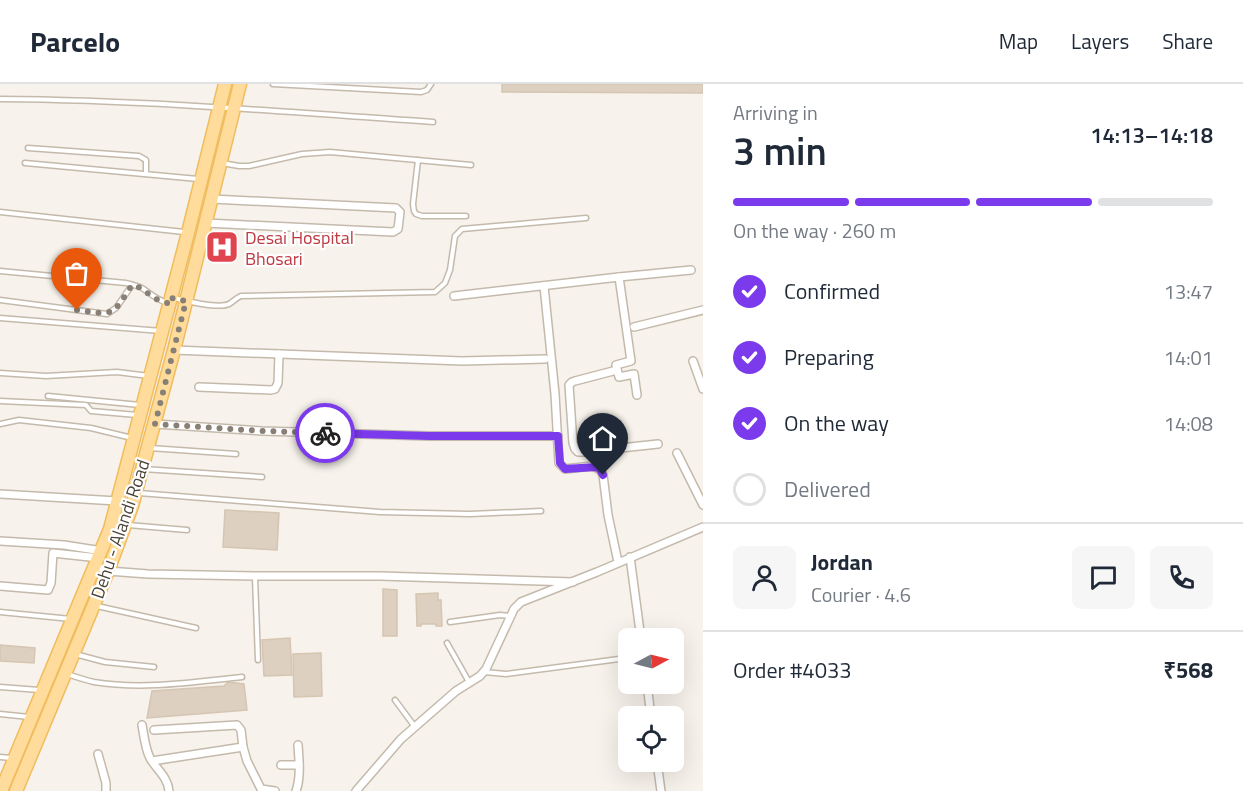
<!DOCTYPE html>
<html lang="en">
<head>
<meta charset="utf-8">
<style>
  body { margin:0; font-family:"Titillium Web",sans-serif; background:#f6f6f7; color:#1f2937; height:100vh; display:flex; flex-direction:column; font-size:22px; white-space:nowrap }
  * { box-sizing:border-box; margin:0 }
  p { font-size:20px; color:#747a83 }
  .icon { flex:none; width:33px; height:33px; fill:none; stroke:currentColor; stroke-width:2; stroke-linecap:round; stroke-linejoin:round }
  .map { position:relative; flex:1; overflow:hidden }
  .drawer { display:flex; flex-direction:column; background:#fff; width:540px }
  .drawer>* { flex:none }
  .needle { width:39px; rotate:83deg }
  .buttons { position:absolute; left:618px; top:544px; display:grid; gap:12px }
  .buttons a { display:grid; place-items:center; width:66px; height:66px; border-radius:9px; background:#fff; box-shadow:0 6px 24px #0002; font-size:30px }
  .pin { position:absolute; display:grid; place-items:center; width:51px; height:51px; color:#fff; margin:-62px -26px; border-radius:50% 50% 50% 0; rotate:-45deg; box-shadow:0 0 6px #0007 }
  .pin .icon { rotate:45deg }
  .courier { position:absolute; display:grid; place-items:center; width:60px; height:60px; margin:-30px; border:4px solid #7c3aed; border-radius:50%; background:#fff; color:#222; box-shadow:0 2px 8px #0007 }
  .overview em { font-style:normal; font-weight:600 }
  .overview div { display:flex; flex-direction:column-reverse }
  .overview { display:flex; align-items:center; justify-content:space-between; height:102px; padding:0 30px }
  h1 { font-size:39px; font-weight:600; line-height:45px }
  .bar { display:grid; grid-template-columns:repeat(4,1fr); gap:9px 6px; align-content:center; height:72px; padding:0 30px }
  .bar i { height:8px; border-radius:4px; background:#e0e1e3 }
  .bar .on { background:#7c3aed }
  .bar p { grid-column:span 4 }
  .line { display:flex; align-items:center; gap:15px; padding:0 30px; border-top:2px solid #e0e1e3 }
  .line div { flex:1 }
  .round { display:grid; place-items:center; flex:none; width:63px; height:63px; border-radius:9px; background:#f6f6f7 }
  ol { padding:0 30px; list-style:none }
  li { display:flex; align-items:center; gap:18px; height:66px }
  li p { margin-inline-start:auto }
  li .icon { padding:6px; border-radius:50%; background:#7c3aed; color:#fff; stroke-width:4 }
  li:last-child { color:#747a83 }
  li i { width:33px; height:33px; border:3px solid #e0e1e3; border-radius:50% }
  header { display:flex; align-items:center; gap:36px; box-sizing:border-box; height:84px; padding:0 30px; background:#fff; border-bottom:2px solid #e0e1e3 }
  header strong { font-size:28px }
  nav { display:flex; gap:33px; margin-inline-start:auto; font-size:21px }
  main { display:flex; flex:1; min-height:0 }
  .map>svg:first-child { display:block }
</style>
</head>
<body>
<header>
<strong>Parcelo</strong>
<nav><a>Map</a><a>Layers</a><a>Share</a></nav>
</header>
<main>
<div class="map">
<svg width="703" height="707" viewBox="0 0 703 707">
  <rect width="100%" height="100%" fill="#f7f2eb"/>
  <g fill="#ddd0c1" stroke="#d5c5b1" stroke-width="1.5">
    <polygon points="502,0 703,0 703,9 502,8"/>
    <polygon points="225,426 279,429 277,466 223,463"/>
    <polygon points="383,505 397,506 397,552 383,552"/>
    <polygon points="438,509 438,516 441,516 442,542 436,542 436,540 421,540 421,542 417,542 416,510"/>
    <polygon points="290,554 292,591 264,592 262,556"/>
    <polygon points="0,561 35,564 34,579 0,577"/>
    <polygon points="321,569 322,612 294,613 293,570"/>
    <polygon points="228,598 244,600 247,626 147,634 152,607 224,602"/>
  </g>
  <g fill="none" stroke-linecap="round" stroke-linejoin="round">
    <g stroke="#c4baac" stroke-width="7">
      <g id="lane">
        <polyline points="273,0 421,8 427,6 431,0"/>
        <path d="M0 15C145 16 289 28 433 38"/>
        <polyline points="28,64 139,72 146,76 146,90"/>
        <polyline points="418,76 413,120 414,127 416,130 422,132 466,132"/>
        <polyline points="25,79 198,95"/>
        <polyline points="222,79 239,82 249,82 302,70 330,68 471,81"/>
        <polyline points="0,128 184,148"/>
        <path d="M0 187 126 199C133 201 140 202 145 206 153 212 158 216 167 219"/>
        <path d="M174 214C185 217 219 225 229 220 233 218 236 214 241 212L435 208 445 199 450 186 455 152 462 145 586 134"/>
        <polyline points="0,216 107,230 116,224 132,201"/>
        <polyline points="0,234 161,247"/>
        <polyline points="0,289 46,292 117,288 149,292"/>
        <polyline points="48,312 140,321"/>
        <polyline points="0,317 86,321 91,327 137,331"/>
        <polyline points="0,340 19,336 91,344 132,354"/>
        <polyline points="150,364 236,370"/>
        <polyline points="143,385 262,393"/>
        <polyline points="139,409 380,428 470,430 541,427"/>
        <polyline points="128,441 187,446"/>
        <polyline points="255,493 258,576"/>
        <polyline points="97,522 196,544"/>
        <polyline points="0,528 71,535"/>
        <polyline points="450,538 500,531 510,532"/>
        <polyline points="447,559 469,598"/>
        <polyline points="75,570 105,578 154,583"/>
        <polyline points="484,588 506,590 619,575"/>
        <path d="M67 590C76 593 85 596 94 598 143 606 193 598 242 593"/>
        <polyline points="0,603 39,606"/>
        <polyline points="395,616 415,643"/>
        <polyline points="0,630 29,633"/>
        <polyline points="0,673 11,674"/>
      </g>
    </g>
    <g stroke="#c4baac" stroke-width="10">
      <g id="street">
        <polyline points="206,139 393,148 398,145 400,128 396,124 212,115"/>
        <polyline points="619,193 691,186"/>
        <polyline points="544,202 555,310 559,379 565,385 592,382 600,385 603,391 608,431 618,478"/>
        <polyline points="454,212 619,193 631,277 616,281 619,293 634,290 637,311"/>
        <polyline points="634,243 703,226"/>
        <polyline points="174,266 462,277 545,275"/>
        <polyline points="693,277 703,305"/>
        <polyline points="617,286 575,297 572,298 569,301 573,359 575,365 578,368 583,368 658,360"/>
        <polyline points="199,303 271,306 275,305 278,299 279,270"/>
        <polyline points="155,340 262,347 429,352 558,352"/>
        <polyline points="677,369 703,421"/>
        <polyline points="0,410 117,417"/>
        <polyline points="0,457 64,461 102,467"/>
        <polyline points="630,473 641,555"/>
        <polyline points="95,482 108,487 148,490 255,492 380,492 573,498"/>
        <polyline points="0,502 48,506 51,499 53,469 99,474"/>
        <polyline points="647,600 651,633"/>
        <path d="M142 641C144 652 145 664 150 674 156 685 168 693 169 707"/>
        <polyline points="154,646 237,641 241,646 243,663"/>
        <polyline points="98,670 106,699 106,707"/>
        <polyline points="152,677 243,663 247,677 261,705 275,707"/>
        <polyline points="657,678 661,707"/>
        <polyline points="281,681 299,681"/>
        <path d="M296 707C301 693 299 676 298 661"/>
        <polyline points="356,707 401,655 456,607 480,592 486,585 514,525 521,518 597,488 703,443"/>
      </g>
    </g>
    <g stroke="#f1bc5e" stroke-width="15">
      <g id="primary">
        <polyline points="1,707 110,445 188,149 225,0"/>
        <polyline points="16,707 108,487 132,422 174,266 240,0"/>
      </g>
    </g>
    <use href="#lane" stroke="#fff" stroke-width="4"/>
    <use href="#street" stroke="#fff" stroke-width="7"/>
    <use href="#primary" stroke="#ffdc9b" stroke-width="12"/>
  </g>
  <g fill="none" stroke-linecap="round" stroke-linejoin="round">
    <path stroke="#888076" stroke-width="6" stroke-dasharray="0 10.8" d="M77 226C115 231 111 233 132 201 142 203 146 209 155 214 159 217 165 218 170 220L171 214 186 217 155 340 262 347 325 349"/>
    <polyline stroke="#7c3aed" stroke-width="8" points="325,349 429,352 558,352 560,379 565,385 596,383 600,385 603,391"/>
  </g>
  <defs>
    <g id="hospital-square" transform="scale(1.725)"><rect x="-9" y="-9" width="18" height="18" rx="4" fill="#e0444e" stroke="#fff"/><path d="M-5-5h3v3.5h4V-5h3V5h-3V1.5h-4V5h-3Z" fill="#fff"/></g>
  </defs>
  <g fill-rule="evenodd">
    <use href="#hospital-square" x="222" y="163"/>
  </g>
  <g text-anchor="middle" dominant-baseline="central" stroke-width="4.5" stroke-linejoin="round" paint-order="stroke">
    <g font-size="18" fill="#be3a42" stroke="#fff" text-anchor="start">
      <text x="245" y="153">Desai Hospital<tspan x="245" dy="21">Bhosari</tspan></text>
    </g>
    <g font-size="18" fill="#4c4337" stroke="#fff">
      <text transform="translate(120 445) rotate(-71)">Dehu - Alandi Road</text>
    </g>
  </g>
</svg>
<div class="buttons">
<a><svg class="needle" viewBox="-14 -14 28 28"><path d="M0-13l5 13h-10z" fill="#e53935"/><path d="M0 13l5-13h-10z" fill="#747a83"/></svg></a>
<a><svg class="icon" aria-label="locate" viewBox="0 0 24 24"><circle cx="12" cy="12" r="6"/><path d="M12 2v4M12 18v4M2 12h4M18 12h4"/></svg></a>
</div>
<div class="pin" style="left:77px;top:226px;background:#ea580c"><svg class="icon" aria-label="bag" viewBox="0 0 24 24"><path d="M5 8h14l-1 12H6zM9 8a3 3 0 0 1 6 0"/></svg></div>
<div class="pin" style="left:603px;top:391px;background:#1f2937"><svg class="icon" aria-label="home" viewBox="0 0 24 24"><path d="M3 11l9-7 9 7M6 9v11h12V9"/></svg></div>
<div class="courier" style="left:325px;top:349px"><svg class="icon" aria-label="bike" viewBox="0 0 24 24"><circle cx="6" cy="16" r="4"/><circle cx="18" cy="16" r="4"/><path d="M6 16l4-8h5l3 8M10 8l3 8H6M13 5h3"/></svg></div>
</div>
<section class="drawer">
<div class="overview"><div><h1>3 min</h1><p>Arriving in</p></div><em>14:13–14:18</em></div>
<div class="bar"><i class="on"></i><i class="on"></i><i class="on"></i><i></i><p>On the way · 260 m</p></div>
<ol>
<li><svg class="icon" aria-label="check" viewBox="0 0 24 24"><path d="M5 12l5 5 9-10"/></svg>Confirmed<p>13:47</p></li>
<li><svg class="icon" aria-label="check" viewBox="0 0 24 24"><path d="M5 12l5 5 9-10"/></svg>Preparing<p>14:01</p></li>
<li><svg class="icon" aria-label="check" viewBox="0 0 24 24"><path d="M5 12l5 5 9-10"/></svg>On the way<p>14:08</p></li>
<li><i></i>Delivered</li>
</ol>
<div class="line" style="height:108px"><a class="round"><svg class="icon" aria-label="person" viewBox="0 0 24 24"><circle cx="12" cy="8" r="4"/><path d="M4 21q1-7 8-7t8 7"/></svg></a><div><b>Jordan</b><p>Courier · 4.6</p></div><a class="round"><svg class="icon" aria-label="chat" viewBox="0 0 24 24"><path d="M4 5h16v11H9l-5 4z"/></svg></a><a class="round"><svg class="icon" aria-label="phone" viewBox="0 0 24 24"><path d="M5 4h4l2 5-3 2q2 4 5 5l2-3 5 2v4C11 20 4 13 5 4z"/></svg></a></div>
<div class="line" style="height:78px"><div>Order #4033</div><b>₹568</b></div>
</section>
</main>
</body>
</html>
